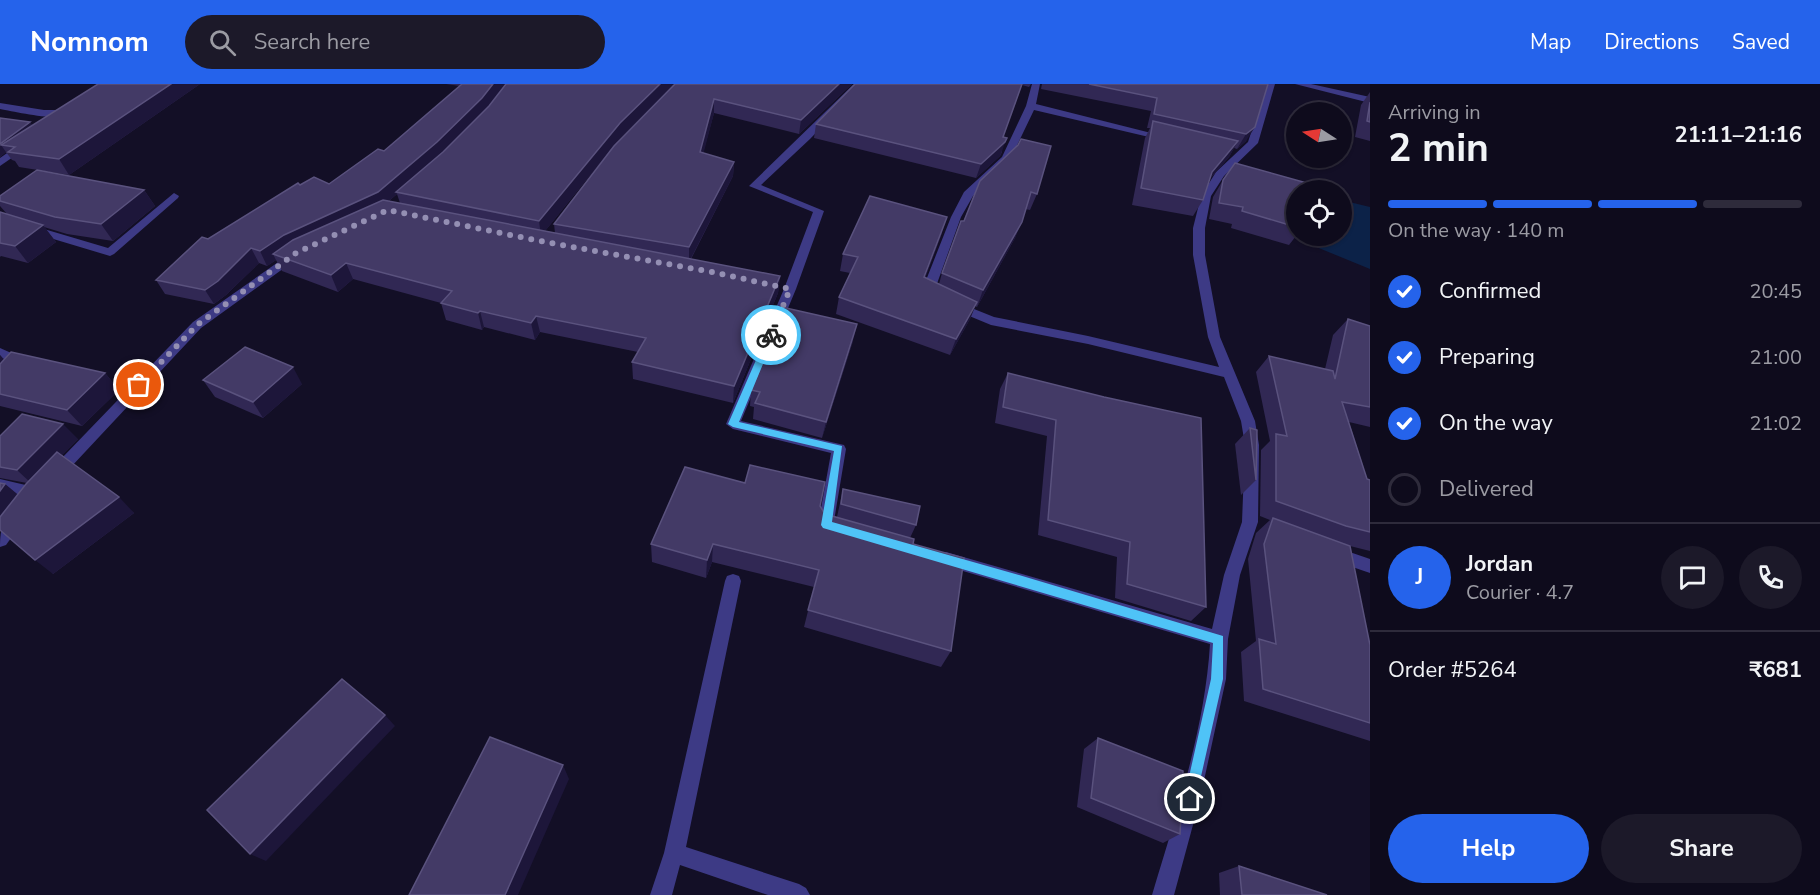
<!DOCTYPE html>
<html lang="en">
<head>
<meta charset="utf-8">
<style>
  body { margin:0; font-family:"Nunito Sans",sans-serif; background:#1c1929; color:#f1f3f6; height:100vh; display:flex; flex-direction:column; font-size:22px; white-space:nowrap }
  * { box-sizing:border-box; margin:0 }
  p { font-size:20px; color:#9b9ba3 }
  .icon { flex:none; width:33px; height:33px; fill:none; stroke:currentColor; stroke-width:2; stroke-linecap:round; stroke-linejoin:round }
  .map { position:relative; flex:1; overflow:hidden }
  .details { display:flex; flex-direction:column; background:#0e0b1c; width:450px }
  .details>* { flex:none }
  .needle { width:39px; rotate:282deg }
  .controls { position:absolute; left:1286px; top:18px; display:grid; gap:12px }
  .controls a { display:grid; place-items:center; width:66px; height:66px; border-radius:50%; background:#0e0b1c; box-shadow:0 2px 4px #0004,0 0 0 2px #2e2b3b; font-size:30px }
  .pin { position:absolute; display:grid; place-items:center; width:51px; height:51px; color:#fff; margin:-26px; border:3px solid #fff; border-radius:50%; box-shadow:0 2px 6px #0007 }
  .courier { position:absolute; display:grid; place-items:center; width:60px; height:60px; margin:-30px; border:4px solid #4fc3f7; border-radius:50%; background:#fff; color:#222; box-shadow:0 2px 8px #0007 }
  .overview em { font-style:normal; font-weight:700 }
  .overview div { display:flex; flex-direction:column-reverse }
  .overview { display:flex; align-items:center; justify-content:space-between; height:102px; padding:0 18px }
  h1 { font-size:39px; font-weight:700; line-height:45px }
  .bar { display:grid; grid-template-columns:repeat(4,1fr); gap:9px 6px; align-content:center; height:72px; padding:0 18px }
  .bar i { height:8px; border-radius:4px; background:#2e2b3b }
  .bar .on { background:#2563eb }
  .bar p { grid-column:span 4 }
  .line { display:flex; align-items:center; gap:15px; padding:0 18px; border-top:2px solid #2e2b3b }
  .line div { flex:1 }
  .round { display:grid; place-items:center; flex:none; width:63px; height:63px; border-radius:32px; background:#1c1929 }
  ol { padding:0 18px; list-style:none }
  li { display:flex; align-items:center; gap:18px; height:66px }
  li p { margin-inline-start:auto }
  li .icon { padding:6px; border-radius:50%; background:#2563eb; color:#fff; stroke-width:4 }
  li:last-child { color:#9b9ba3 }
  li i { width:33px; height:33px; border:3px solid #2e2b3b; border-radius:50% }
  .action { display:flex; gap:12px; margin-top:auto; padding:12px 18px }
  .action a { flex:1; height:69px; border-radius:36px; background:#2563eb; color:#fff; font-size:24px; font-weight:700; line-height:69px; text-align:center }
  .action a+a { background:#1c1929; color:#f1f3f6 }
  header { display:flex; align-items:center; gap:36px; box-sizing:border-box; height:84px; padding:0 30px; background:#2563eb; color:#fff }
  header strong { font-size:28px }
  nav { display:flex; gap:33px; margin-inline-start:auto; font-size:21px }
  .search { width:420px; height:54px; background:#1c1929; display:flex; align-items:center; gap:15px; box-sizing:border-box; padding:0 21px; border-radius:33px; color:#9b9ba3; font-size:22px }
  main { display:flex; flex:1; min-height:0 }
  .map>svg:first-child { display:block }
</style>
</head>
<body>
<header>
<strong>Nomnom</strong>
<div class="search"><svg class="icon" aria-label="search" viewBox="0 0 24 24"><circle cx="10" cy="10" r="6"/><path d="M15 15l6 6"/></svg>Search here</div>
<nav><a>Map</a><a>Directions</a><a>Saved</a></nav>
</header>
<main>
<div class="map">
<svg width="1370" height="811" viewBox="0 0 1370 811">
  <rect width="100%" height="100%" fill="#130f26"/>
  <polygon fill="#0c2248" points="1341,116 1370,123 1370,185 1287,151 1341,152"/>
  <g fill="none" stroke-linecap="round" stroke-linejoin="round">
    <g fill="#3d3a85" fill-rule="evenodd">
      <polygon points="854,0 863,0 810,55 761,101 824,127 796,205 741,337 844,361 846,365 834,437 842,439 844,444 842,449 836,450 821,446 818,441 831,369 733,345 726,340 784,205 813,128 749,102"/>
      <polygon points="1032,0 1040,0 1036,20 1171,54 1166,57 1034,26 1010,76 973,112 961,133 934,208 938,212 932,216 921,209 951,133 964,108 1002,73 1026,22"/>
      <path d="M1267 0H1275L1258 59 1224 92 1211 112 1205 144V171L1220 253 1255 337 1259 361 1258 438 1240 491 1228 555 1226 595 1200 715 1174 811H1152C1176 731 1205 644 1210 560L946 482 940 480 938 475 940 470 946 468 1212 545 1224 491 1242 438 1245 361 1241 337 1224 293 1088 260 991 241 950 224 948 221 954 217 994 233 1088 252 1219 283 1208 253 1193 171V144L1201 112 1216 88 1248 58Z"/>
      <polygon points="1295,0 1311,0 1370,13 1370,19"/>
      <path d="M0 19 44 26H71L76 29C62 39 17 28 0 25Z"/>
      <polygon points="20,60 29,62 0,82 0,74"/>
      <polygon points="174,109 179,112 178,114 114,170 110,172 0,139 0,132 108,164"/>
      <polygon points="294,167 300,171 298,174 201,244 42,414 37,416 0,407 0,395 34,403 193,238"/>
      <polygon points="0,264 27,276 29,279 5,306 0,308 0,294 13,280 0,273"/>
      <path d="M16 430 21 432 24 436 6 461 0 463C0 449 1 435 16 430Z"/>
      <polygon points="1335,463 1370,475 1370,489 1329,475 1327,470 1329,465"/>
      <polygon points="733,490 739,492 741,497 686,763 799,800 806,804 810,811 768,811 680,781 672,811 650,811 664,769 725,497 727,492"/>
    </g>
  </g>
  <g fill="#312854" fill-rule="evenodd">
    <polygon points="98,0 200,0 69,91 19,83 15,77 12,76 6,68 0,73 0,34 33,41"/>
    <path d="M446 0H675L621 53 545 147 555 149 554 140 675 0H852L799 50 714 29 703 69 734 78 733 92 691 175 780 192 778 209 733 319 633 295 632 278 638 268 540 248 535 256 484 243 482 246 446 236 441 219 353 195 338 208 282 187 276 176 267 182 259 179 226 211 214 220 165 210 156 196 208 155 300 101 329 100 384 67 460 2ZM397 110 400 119 389 117Z"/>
    <polygon points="855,0 1031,0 1029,3 1022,1 1003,53 1002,68 1000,72 976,94 814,54 816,40"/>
    <polygon points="1042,0 1268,0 1246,57 1237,65 1234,64 1229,73 1209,96 1203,116 1193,132 1132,121 1145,54 1150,44 1147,44 1151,27 1041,5"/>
    <polygon points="1370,8 1370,57 1355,53 1361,21"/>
    <polygon points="1223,96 1296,106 1296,152 1289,161 1231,144 1232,140 1209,135 1213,113"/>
    <polygon points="980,97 1037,110 1030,126 1025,125 1015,154 977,223 975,222 970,235 950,271 836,230 839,213 850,189 840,187 843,170 942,149 925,194 939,200 942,189"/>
    <polygon points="144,106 155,122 113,157 67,150 44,143 56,158 28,179 1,172 0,173 0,128 7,130 0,122 0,112"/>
    <polygon points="1348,235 1370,242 1370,343 1349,338 1367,395 1370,396 1370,467 1350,462 1370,561 1370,657 1244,617 1241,568 1256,557 1248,475 1256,449 1270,436 1260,432 1261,366 1270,357 1256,288 1269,272 1325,285 1333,251"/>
    <polygon points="853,257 822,354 753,335 754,323 750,322 751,306"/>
    <polygon points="0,271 4,276 105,289 119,306 82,342 0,322"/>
    <polygon points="1008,289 1104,313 1206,523 1191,537 1115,514 1117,473 1038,451 1047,352 995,339 1000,305"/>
    <polygon points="203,296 302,300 263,334 215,313"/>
    <polygon points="1250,344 1256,396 1241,411 1235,360"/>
    <polygon points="0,352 78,355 62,371 134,429 53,490 5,400 18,411 27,399 0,394"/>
    <polygon points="843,405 916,441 910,454 951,567 941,583 804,543 814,503 712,478 706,494 652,478 651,460 820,422 825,430 837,433"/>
    <polygon points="1098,654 1180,750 1163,759 1077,723 1084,665"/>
    <polygon points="1239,782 1327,811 1220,811 1219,789"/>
  </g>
  <g fill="#1d163a">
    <polygon points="171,0 200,0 69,91 59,75"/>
    <polygon points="493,0 506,0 485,28 440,72 396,108 397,110 383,122 273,170 276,176 267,182 260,167"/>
    <polygon points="660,0 675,0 621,53 541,152 539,137 620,39"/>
    <polygon points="839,0 852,0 799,50 801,36"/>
    <polygon points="714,15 714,29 700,83 700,68"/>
    <polygon points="30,38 36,46 1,61 6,68 0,73 0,60"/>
    <polygon points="1255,43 1246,57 1237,65 1246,50"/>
    <polygon points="1007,54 1000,72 976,94 981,80 999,63"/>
    <polygon points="1238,57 1229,73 1202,104 1212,88"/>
    <polygon points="734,78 733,92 689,178 689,163"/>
    <polygon points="144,106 155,122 113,157 101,140"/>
    <polygon points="947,133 942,149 919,210 924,193"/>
    <polygon points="1022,138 1015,154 977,223 983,206"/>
    <polygon points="43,141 56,158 28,179 15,162"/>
    <polygon points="251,164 259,179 226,211 214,220 205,206"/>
    <polygon points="346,179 353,195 338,208 331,191"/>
    <polygon points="780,192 778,209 733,319 734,302"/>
    <polygon points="977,218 970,235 950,271 956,255"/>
    <polygon points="480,227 484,243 482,246 478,229"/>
    <polygon points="536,232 540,248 535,256 531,239"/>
    <polygon points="857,240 853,257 822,354 826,338"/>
    <polygon points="0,271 9,281 0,291"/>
    <polygon points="293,283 302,300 263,334 253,318"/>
    <polygon points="105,289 119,306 82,342 67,326"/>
    <polygon points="63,340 78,355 33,401 17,386"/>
    <polygon points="5,400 22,414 0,441 0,407"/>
    <polygon points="119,413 134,429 53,490 35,476"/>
    <polygon points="713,460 712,478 706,494 707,476"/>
    <polygon points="385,631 395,642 266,777 250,770"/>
    <polygon points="563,681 569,695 518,811 505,811"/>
  </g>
  <g fill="#433a66" stroke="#5a527e" stroke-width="1.5">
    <polygon points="98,0 171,0 59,75 8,68 15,63 1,61"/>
    <polygon points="462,0 493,0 482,14 437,58 378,108 284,151 260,167 251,164 218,197 205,206 156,196 202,153 208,155 298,99 300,101 314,93 329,100 378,65 384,67"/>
    <polygon points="506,0 660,0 620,39 539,137 396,108 443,68 489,22"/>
    <polygon points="675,0 839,0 801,36 714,15 700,68 734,78 689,163 554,140 614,62"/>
    <polygon points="855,0 1022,0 1003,53 1007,54 1005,58 981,80 816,40"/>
    <polygon points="1089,0 1268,0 1255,43 1246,50 1154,30 1157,14"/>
    <polygon points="1370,18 1370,38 1367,37"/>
    <polygon points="0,34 30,38 0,60"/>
    <polygon points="1153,37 1238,57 1212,88 1203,116 1141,104"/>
    <polygon points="1021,55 1051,62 1037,110 1031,108 1022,138 983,206 942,189 961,137 964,137 980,97 1018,61"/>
    <polygon points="1235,79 1314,101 1312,106 1296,106 1296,143 1242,127 1243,123 1219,119 1223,96"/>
    <polygon points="37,86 144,106 101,140 55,133 0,117 0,112"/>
    <polygon points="870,112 947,133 924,193 977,218 956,255 839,213 858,173 843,170"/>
    <polygon points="383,116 780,192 734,302 632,278 646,254 536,232 531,239 480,227 478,229 441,219 452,207 346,179 331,191 273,170 293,156"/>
    <polygon points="0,128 43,141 15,162 0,159"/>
    <polygon points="786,224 857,240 826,338 755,319 760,308 751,306"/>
    <polygon points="1348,235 1370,242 1370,323 1342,318 1367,395 1370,396 1370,448 1346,442 1276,417 1276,350 1287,352 1269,272 1333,287 1335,295"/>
    <polygon points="245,263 293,283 253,318 203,296"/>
    <polygon points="11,268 105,289 67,326 0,310 0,280"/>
    <polygon points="1008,289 1104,313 1201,334 1206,523 1127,500 1130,458 1048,436 1056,336 1003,323"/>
    <polygon points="22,330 63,340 17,386 0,383 0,352"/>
    <polygon points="1250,344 1257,346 1256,396"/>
    <polygon points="57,368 119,413 35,476 0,446 0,433 26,400"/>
    <polygon points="750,381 825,398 820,422 825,430 914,455 913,460 964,474 951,567 808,526 819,486 713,460 707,476 651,460 685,383 745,399"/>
    <polygon points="0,399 5,400 0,407"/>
    <polygon points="843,405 920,422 916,441 841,420"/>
    <polygon points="1273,434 1350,462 1370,561 1370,639 1263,605 1259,555 1276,560 1264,460"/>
    <polygon points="342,595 385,631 250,770 207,726"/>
    <polygon points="490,653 563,681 505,811 409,811"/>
    <polygon points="1098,654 1183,687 1180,750 1091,714"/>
    <polygon points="1239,782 1327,811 1242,811"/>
  </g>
  <polygon fill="#4fc3f7" points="771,248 775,251 739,338 842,362 832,438 1019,491 1223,552 1223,595 1195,719 1190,721 1186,719 1184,715 1211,595 1213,559 823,444 821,441 834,367 733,343 728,340 767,251"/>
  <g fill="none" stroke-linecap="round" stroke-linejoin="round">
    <polyline stroke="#948fb3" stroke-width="6" stroke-dasharray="0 10.8" points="139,301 197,241 277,183 296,169 388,126 545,158 712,188 790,205 771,251"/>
  </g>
</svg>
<div class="controls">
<a><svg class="needle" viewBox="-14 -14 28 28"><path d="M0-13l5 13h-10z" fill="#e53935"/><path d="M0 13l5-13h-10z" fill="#9b9ba3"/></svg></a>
<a><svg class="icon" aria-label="locate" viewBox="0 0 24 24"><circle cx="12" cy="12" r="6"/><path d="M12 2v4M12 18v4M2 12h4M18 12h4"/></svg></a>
</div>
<div class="pin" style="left:139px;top:301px;background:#ea580c"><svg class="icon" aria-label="bag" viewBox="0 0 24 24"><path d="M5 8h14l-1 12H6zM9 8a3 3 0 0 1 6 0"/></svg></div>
<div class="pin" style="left:1190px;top:715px;background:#1f2937"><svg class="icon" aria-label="home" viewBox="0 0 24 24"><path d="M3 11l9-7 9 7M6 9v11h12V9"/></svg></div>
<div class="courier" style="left:771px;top:251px"><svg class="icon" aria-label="bike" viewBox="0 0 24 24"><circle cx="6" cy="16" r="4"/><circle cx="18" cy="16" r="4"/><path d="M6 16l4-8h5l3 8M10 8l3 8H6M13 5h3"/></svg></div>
</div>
<section class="details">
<div class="overview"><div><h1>2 min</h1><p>Arriving in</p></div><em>21:11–21:16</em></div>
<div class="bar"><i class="on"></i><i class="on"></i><i class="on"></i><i></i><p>On the way · 140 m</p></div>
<ol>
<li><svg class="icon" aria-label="check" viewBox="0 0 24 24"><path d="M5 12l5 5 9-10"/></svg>Confirmed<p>20:45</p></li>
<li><svg class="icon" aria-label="check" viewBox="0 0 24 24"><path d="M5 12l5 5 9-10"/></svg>Preparing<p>21:00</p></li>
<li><svg class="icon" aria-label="check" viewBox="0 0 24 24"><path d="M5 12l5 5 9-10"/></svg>On the way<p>21:02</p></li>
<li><i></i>Delivered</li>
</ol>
<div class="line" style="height:108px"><b class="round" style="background:#2563eb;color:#fff">J</b><div><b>Jordan</b><p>Courier · 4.7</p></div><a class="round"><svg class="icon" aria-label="chat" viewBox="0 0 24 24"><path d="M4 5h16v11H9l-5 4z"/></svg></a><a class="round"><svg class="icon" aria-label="phone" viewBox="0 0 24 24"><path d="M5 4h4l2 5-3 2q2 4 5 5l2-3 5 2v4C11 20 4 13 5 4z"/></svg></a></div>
<div class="line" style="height:78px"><div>Order #5264</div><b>₹681</b></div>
<div class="action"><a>Help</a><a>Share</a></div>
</section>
</main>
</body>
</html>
